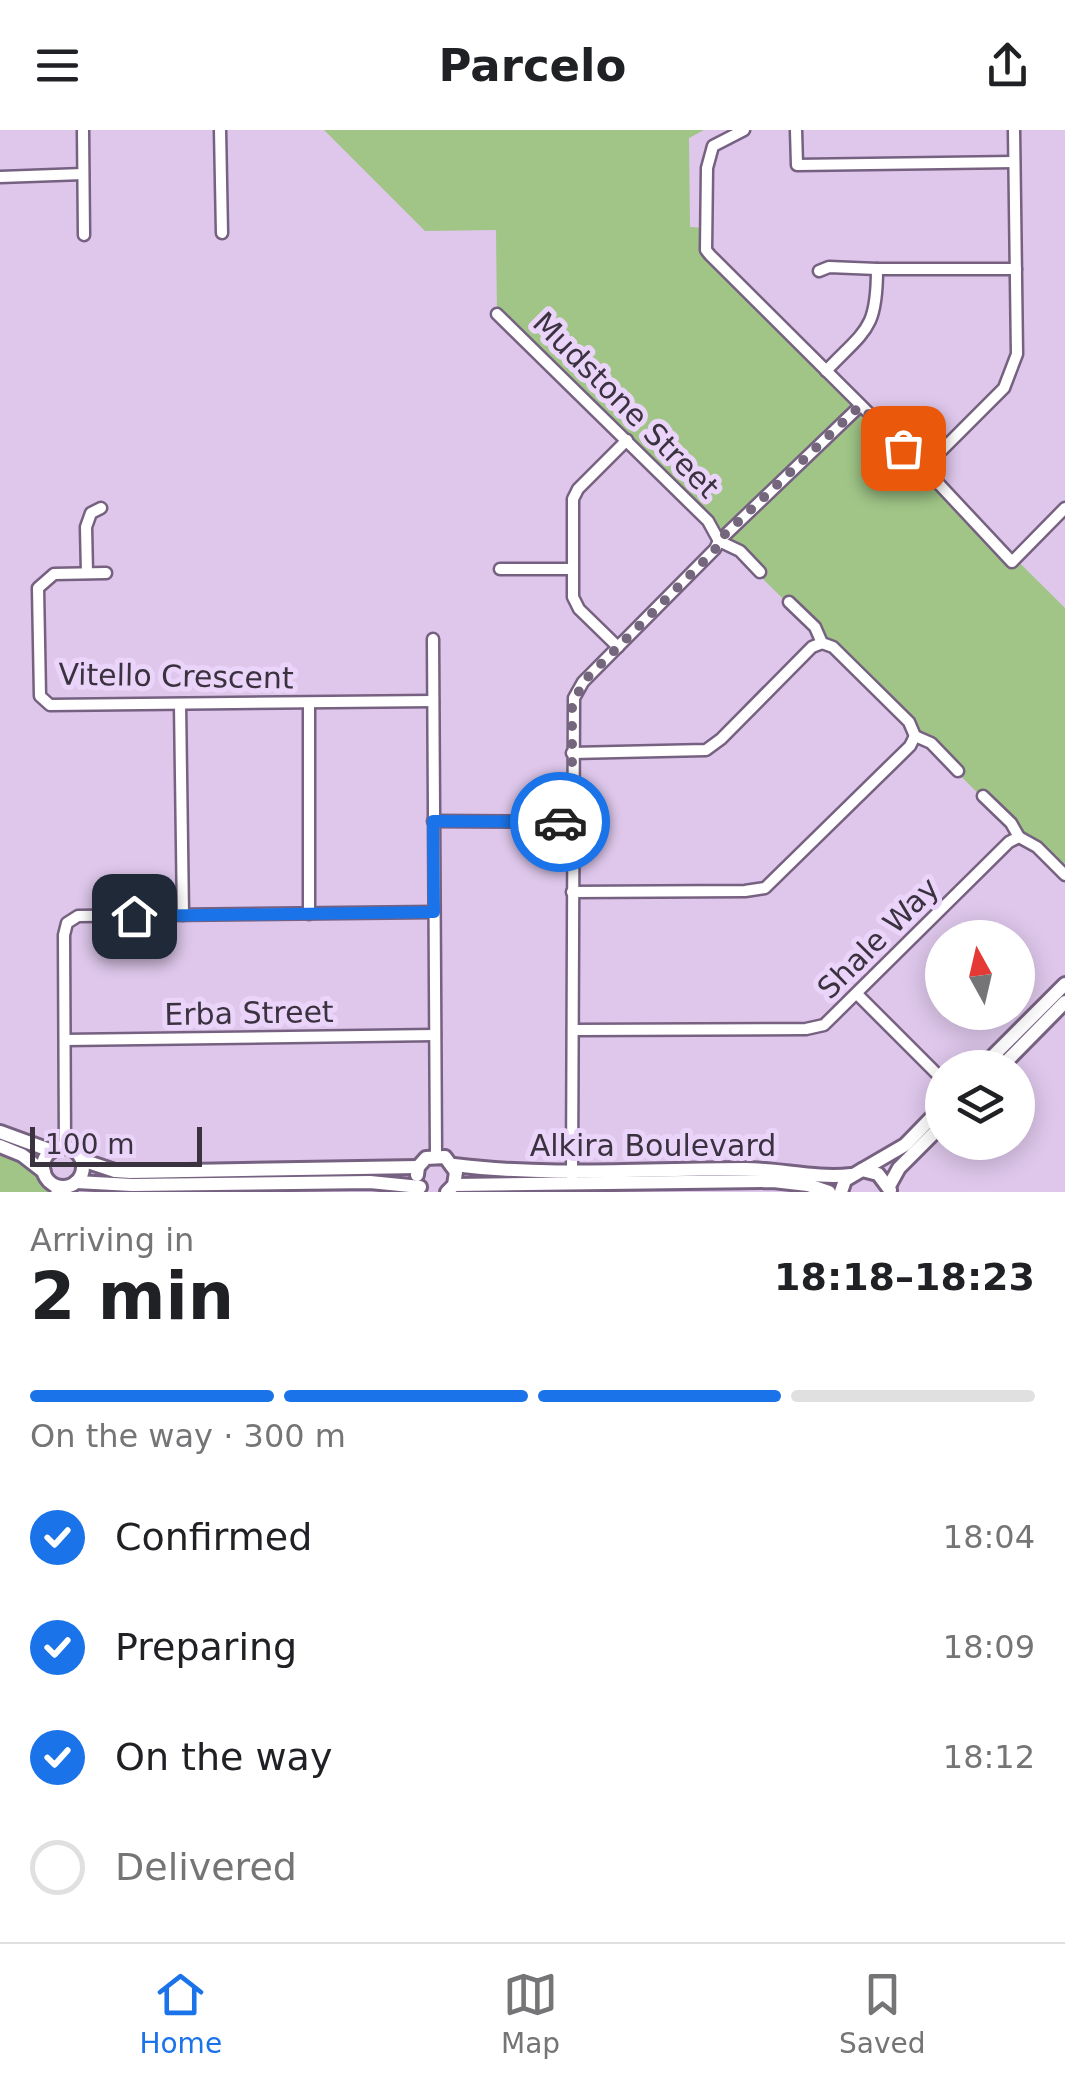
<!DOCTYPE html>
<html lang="en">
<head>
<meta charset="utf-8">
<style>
  body { margin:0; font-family:"DejaVu Sans",sans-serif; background:#f6f6f6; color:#202124; height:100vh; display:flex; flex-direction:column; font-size:38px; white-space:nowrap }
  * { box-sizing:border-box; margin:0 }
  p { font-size:32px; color:#757577 }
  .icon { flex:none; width:55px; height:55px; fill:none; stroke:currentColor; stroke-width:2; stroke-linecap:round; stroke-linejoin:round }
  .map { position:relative; height:1062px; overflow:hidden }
  .details { display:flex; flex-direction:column; background:#fff; flex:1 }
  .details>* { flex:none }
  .needle { width:65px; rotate:352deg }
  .fabs { position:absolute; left:925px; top:790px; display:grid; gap:20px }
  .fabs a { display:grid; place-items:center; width:110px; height:110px; border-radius:50%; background:#fff; box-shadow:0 5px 25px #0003; font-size:50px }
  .scale { position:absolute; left:30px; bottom:25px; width:172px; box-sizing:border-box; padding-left:10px; border:5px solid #3b3240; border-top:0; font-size:28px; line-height:35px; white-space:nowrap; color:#3b3240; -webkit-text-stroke:8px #ebd4f9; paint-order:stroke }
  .pin { position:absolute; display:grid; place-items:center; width:85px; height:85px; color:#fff; margin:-42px; border-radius:20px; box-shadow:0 5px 15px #0006 }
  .courier { position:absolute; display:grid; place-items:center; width:100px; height:100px; margin:-50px; border:8px solid #1a73e8; border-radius:50%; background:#fff; color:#222; box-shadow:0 2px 12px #0007 }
  .head em { font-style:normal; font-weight:600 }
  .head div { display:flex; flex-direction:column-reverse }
  .head { display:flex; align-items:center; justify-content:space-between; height:170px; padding:0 30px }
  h1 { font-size:65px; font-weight:600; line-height:75px }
  .bar { display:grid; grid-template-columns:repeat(4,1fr); gap:15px 10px; align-content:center; height:120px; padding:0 30px }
  .bar i { height:12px; border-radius:8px; background:#e0e0e0 }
  .bar .selected { background:#1a73e8 }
  .bar p { grid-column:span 4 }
  ol { padding:0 30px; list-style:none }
  li { display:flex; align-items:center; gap:30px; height:110px }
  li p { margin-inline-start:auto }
  li .icon { padding:10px; border-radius:50%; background:#1a73e8; color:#fff; stroke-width:4 }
  li:last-child { color:#757577 }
  li i { width:55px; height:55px; border:5px solid #e0e0e0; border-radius:50% }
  header { display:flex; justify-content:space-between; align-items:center; height:130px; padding:0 30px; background:#fff; font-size:45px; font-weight:600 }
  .tabs { display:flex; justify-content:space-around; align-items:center; height:140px; border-top:2px solid #e0e0e0; background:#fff; font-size:28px; color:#757577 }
  .tabs a { display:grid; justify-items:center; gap:5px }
  .tabs .selected { color:#1a73e8 }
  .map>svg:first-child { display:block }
</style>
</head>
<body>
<header><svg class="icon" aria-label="menu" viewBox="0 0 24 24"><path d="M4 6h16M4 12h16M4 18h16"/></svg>Parcelo<svg class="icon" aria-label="share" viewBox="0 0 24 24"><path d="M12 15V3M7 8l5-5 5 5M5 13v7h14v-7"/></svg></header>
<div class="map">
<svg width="1065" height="1062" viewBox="0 0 1065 1062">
  <rect width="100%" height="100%" fill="#dec7eb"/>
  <g fill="#a0c587">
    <polygon points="324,0 704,0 689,8 690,97 706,98 710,125 1065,478 1065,750 497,184 496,100 425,101"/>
    <polygon points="0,1018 42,1043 54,1062 0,1062"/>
  </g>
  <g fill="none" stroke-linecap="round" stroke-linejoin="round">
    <g stroke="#766181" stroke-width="15">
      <g id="minor">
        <polyline points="83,0 84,105"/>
        <polyline points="220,0 222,103"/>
        <polyline points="744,0 713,16 707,38 706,120 710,125 924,338 1012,432 1065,378"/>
        <polyline points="796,0 797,35 1014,32"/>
        <polyline points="0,47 83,44"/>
        <polyline points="819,141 829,137 877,139"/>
        <polyline points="497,184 708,391 719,411 740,421 760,442"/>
        <path d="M826 241C866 199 877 200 877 139H1016"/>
        <polyline points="924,338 1004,258 1017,224 1014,0"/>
        <polyline points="500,439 571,439"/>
        <polyline points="87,443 86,397 91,383 101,378"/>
        <polyline points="106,443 54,444 38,458 40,566 50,575 433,571"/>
        <polyline points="789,472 815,497 822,513 833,517 909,592 915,606 931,613 958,641"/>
        <polyline points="433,509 436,1025"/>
        <polyline points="618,517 579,479 573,467 573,369 578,359 627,310"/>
        <polyline points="309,573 309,784"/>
        <polyline points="180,574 183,785"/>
        <polyline points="572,623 706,620 721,609 812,517 822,513"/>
        <polyline points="983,666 1011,693 1019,707"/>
        <polyline points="433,691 572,692"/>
        <polyline points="1019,707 1037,717 1065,745"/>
        <polyline points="572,762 745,761 765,758 910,616 915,606"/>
        <polyline points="858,865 942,949"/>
        <polyline points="573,900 806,899 824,895 1009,712 1019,707"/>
        <polyline points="65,910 435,905"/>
        <polyline points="65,1017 64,805 67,793 78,786 434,782"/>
        <polyline points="572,1047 574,568 583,552 715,419 719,411 860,276"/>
        <polyline points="55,1055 57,1062"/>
      </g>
    </g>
    <g stroke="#766181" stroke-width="18">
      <g id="tertiary">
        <polyline points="981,938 1065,854"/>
        <polyline points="1000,938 1065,872"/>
        <polyline points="0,1002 52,1021"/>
        <polyline points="0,1016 22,1025 44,1042"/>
        <circle cx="63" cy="1037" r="20"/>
        <polyline points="82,1030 115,1041 131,1042 418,1037"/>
        <path d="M454 1035C549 1047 648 1039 745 1039 780 1039 816 1049 851 1045"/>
        <polyline points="862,1040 905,1015 942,977"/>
        <polyline points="417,1045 418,1037 426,1028 445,1027 456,1042 454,1055 447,1062"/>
        <polyline points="76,1052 132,1055 370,1052 420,1057"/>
        <polyline points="454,1055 773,1051 808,1055 829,1062"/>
        <polyline points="889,1056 899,1038 942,995"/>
        <polyline points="841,1062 845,1050 862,1040 878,1044 890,1060"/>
      </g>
    </g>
    <use href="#minor" stroke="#fff" stroke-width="10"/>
    <use href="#tertiary" stroke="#fff" stroke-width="12"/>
  </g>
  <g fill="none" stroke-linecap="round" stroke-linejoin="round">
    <polyline stroke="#74667c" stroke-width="10" stroke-dasharray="0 18" points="560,692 572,692 572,577 583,552 715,420 719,410 860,276 903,318"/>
    <polyline stroke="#1a73e8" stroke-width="12" points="134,786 434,782 433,691 560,692"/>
  </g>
  <g text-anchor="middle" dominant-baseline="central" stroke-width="10" stroke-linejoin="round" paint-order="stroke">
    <g font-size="30" fill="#3b3240" stroke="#ebd4f9">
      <text transform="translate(626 275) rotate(45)">Mudstone Street</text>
      <text transform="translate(176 546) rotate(1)">Vitello Crescent</text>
      <text transform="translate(878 808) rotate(-45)">Shale Way</text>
      <text transform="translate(249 883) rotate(-1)">Erba Street</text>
      <text x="653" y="1015">Alkira Boulevard</text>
    </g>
  </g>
</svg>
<div class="fabs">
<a><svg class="needle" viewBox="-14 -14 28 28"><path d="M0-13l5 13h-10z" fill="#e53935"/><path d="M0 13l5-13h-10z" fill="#757577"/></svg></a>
<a><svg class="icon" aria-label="layers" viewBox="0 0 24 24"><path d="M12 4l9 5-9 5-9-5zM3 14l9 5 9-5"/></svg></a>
</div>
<div class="scale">100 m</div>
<div class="pin" style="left:903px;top:318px;background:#ea580c"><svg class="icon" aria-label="bag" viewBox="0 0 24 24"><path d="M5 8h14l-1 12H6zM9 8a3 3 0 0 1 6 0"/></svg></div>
<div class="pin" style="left:134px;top:786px;background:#1f2937"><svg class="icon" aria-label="home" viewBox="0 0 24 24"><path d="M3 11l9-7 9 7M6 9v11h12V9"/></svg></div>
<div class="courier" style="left:560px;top:692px"><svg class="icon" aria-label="car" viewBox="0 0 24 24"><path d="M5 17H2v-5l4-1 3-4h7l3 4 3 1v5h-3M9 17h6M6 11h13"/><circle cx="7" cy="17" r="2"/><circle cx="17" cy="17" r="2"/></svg></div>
</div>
<section class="details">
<div class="head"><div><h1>2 min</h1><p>Arriving in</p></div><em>18:18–18:23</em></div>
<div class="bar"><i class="selected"></i><i class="selected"></i><i class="selected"></i><i></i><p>On the way · 300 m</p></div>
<ol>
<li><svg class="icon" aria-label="check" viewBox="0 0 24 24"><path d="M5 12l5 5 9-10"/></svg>Confirmed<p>18:04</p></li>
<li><svg class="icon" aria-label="check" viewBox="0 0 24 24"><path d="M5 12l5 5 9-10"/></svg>Preparing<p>18:09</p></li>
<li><svg class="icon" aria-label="check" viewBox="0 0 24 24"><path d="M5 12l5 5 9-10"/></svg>On the way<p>18:12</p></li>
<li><i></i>Delivered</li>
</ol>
</section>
<nav class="tabs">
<a class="selected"><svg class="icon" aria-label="home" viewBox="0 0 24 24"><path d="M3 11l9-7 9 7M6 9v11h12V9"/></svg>Home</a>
<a><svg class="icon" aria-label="map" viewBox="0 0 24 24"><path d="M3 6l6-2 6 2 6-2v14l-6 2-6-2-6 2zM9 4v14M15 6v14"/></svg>Map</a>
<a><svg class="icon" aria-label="saved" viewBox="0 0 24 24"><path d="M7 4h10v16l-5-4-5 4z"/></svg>Saved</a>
</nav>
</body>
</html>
